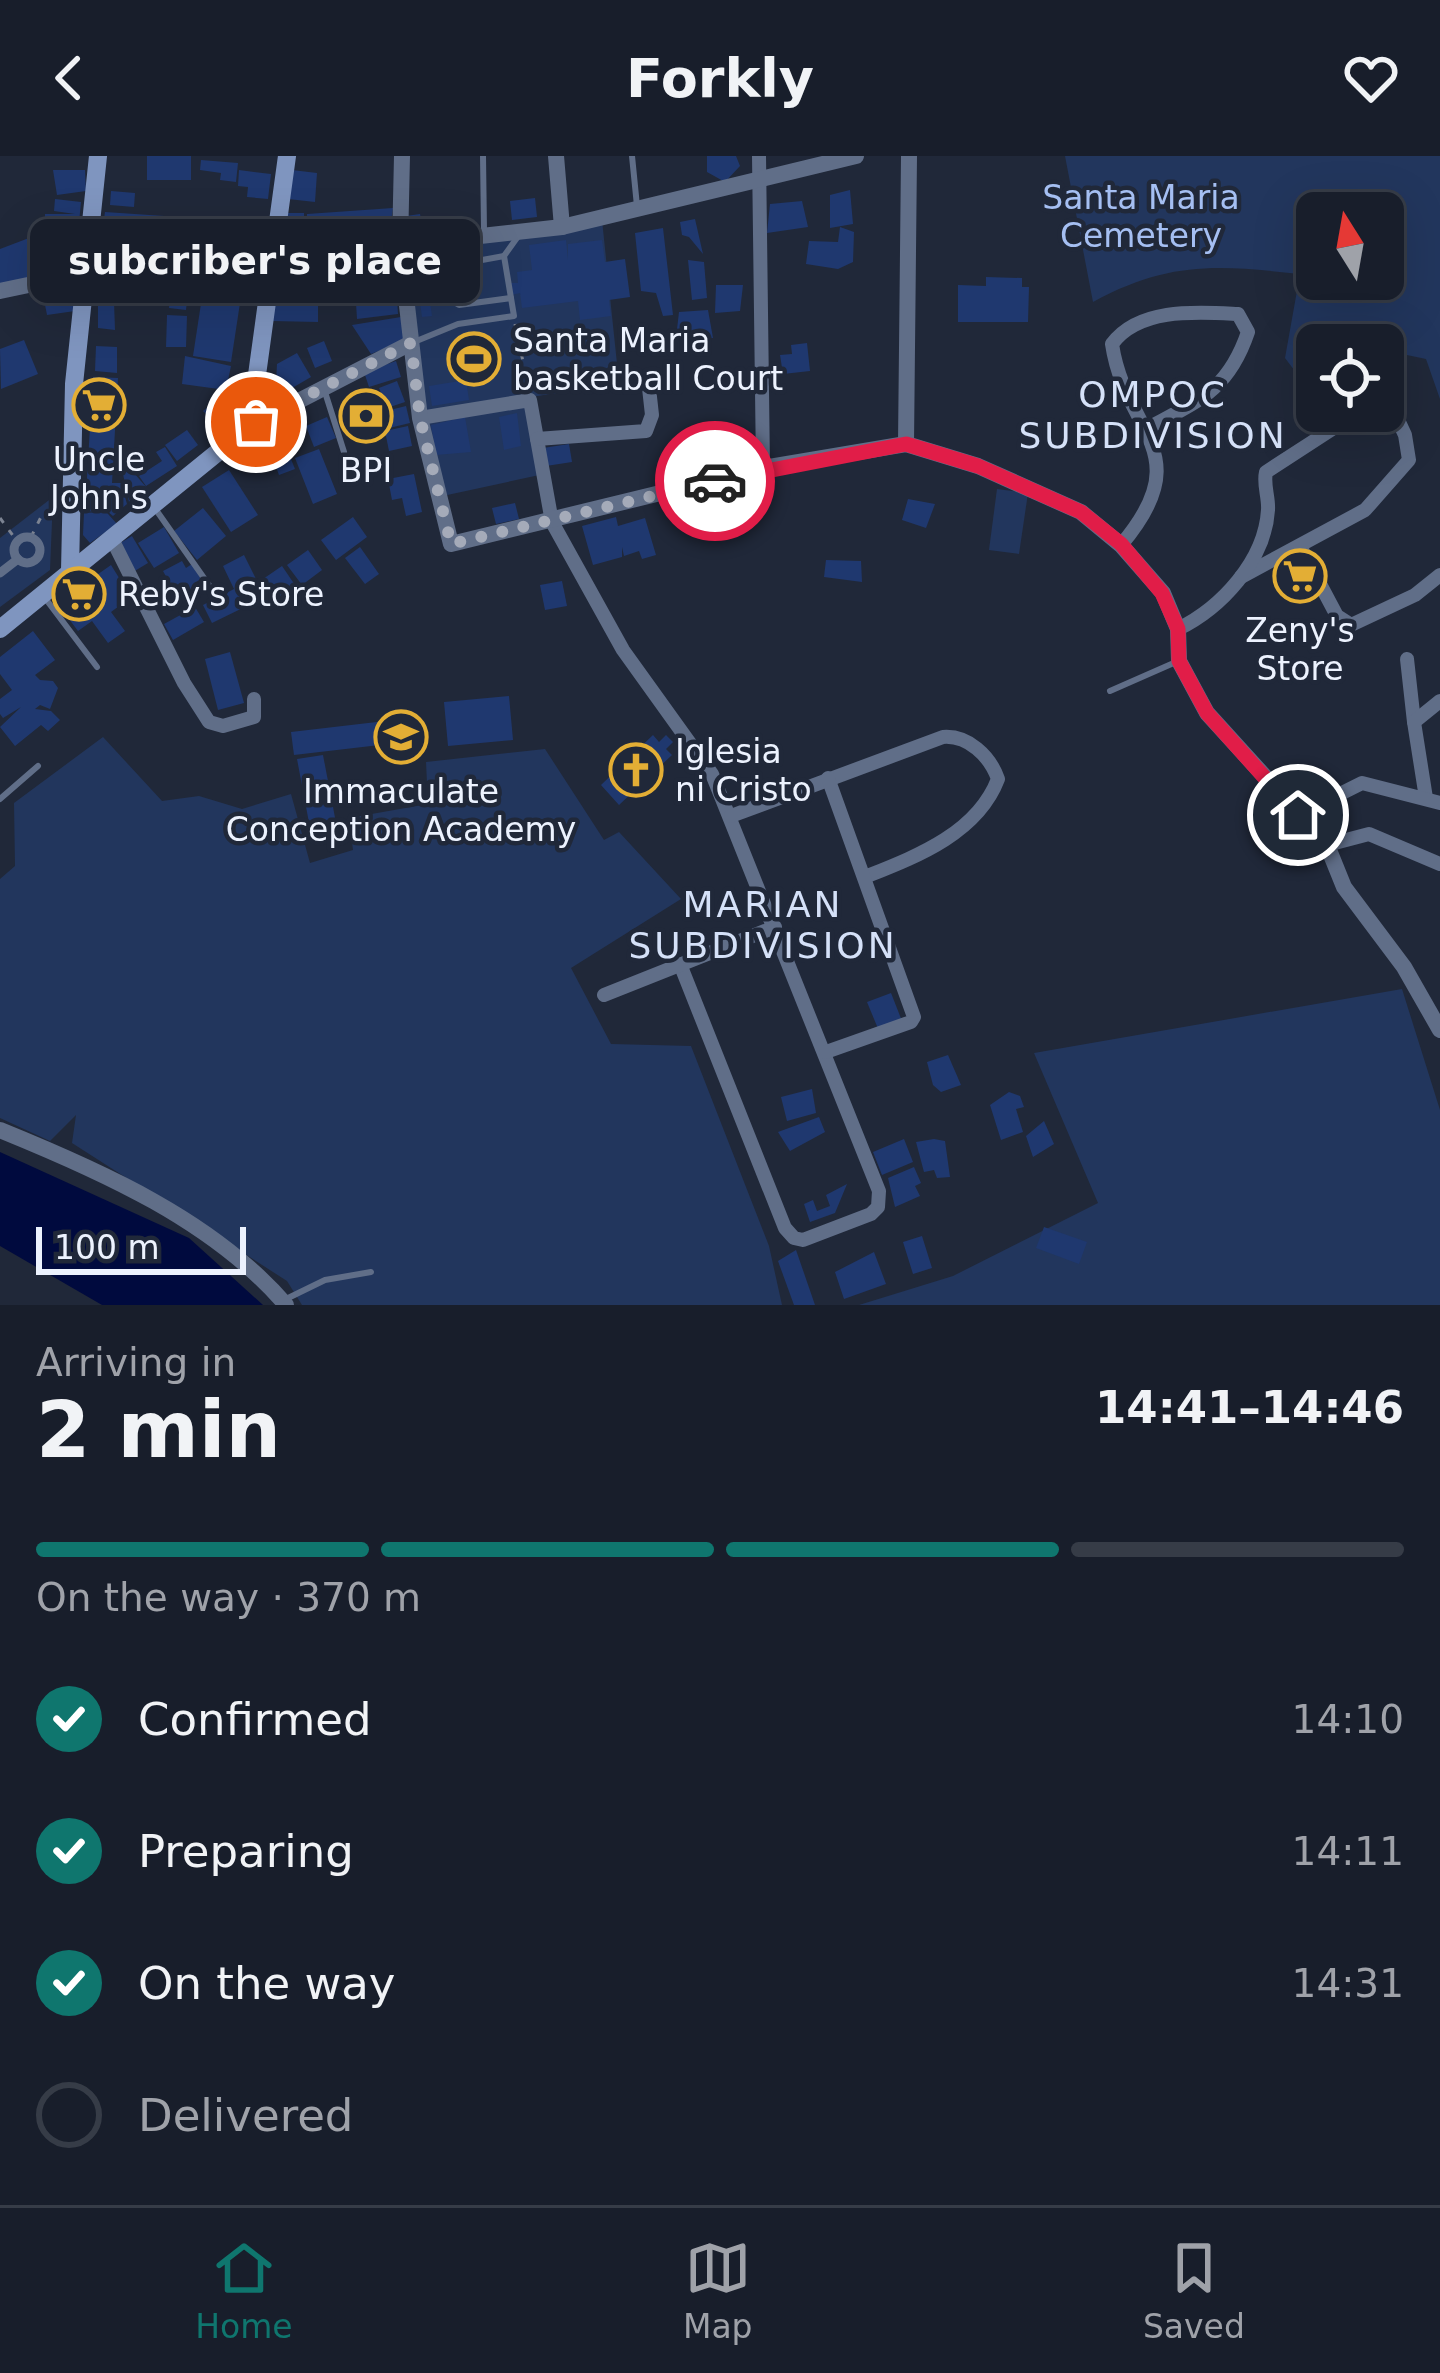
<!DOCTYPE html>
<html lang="en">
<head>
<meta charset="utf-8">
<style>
  body { margin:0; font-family:"DejaVu Sans",sans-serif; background:#252b37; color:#f1f3f6; height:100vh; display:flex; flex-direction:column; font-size:45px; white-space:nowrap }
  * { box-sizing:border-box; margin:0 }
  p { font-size:39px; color:#9fa2a9 }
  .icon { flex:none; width:66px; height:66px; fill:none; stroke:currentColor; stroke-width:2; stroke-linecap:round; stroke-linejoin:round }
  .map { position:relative; height:1149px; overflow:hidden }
  .drawer { display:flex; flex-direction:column; background:#181e2b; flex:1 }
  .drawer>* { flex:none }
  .needle { width:78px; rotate:349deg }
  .buttons { position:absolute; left:1296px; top:36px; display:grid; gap:24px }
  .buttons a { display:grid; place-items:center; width:108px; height:108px; border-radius:18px; background:#181e2b; box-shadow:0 12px 48px #0002,0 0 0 3px #363c47; font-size:60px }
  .scale { position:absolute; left:36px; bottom:30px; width:210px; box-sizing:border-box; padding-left:12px; border:6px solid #ecf2fe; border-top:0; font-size:33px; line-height:42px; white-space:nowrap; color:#ecf2fe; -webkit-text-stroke:9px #202839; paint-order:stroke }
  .pin { position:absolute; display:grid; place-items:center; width:102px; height:102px; color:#fff; margin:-51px; border:6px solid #fff; border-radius:50%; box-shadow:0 3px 12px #0007 }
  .courier { position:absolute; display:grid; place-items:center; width:120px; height:120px; margin:-60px; border:9px solid #e11d48; border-radius:50%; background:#fff; color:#222; box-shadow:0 3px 15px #0007 }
  .bubble { position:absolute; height:84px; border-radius:18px; background:#181e2b; box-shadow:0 12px 48px #0002,0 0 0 3px #363c47; font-size:39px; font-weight:700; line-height:84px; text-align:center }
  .head em { font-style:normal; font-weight:700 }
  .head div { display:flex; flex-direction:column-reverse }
  .head { display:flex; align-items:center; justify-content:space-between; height:204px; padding:0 36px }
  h1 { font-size:78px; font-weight:700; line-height:90px }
  .bar { display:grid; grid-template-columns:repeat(4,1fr); gap:18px 12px; align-content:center; height:144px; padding:0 36px }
  .bar i { height:15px; border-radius:9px; background:#363c47 }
  .bar .active { background:#0f766e }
  .bar p { grid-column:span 4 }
  ol { padding:0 36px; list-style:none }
  li { display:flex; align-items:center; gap:36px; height:132px }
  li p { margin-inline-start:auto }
  li .icon { padding:12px; border-radius:50%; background:#0f766e; color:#fff; stroke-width:4 }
  li:last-child { color:#9fa2a9 }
  li i { width:66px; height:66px; border:6px solid #363c47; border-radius:50% }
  header { display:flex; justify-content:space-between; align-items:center; height:156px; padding:0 36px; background:#181e2b; font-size:54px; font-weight:700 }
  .tabs { display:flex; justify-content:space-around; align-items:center; height:168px; border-top:3px solid #363c47; background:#181e2b; font-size:33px; color:#9fa2a9 }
  .tabs a { display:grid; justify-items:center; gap:6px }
  .tabs .active { color:#0f766e }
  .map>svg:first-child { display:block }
</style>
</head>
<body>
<header><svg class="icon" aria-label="back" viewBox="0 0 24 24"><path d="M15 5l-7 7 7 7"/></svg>Forkly<svg class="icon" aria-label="heart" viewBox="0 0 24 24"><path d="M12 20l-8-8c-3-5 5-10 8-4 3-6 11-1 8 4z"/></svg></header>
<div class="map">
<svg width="1440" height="1149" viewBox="0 0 1440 1149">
  <rect width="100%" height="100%" fill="#202839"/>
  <g fill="#22365d" fill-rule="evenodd">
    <path d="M1065 0H1440V243L1426 203 1383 194V189H1317V231L1310 235 1285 202 1300 118C1217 109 1169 105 1093 146ZM1317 57H1383V123H1317Z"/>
    <polygon points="602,64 619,227 424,258 402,90"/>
    <polygon points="528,245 544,318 438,341 425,265"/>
    <polygon points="997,333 1028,337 1019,398 989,394"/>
    <polygon points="53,341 50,414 0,451 0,382"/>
    <polygon points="103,581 162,645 199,640 242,653 291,638 310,707 353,694 349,662 428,648 426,606 545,593 604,684 619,676 681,743 571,812 611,888 691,890 769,1090 782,1149 302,1149 287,1125 72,987 76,959 50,985 0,962 0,723 15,710 14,647"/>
    <polygon points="1402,833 1440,954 1440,1149 859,1149 953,1120 1098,1047 1034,897"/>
  </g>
  <polygon fill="#000a3e" points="0,996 189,1082 263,1149 102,1149 0,1090"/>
  <g fill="#1f386f">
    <rect x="147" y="0" width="44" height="24"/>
    <polygon points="707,0 736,0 740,10 725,26 707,16"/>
    <polygon points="201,4 238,7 236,26 220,24 221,17 200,14"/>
    <polygon points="53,14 85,14 86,35 57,39"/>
    <polygon points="239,14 271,18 268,43 247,41 248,31 238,30"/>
    <polygon points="292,14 317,17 315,46 288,43"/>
    <polygon points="850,34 853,68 830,72 830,39"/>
    <polygon points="111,35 135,37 134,51 110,49"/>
    <polygon points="535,42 537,61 512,64 510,45"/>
    <polygon points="55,43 81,46 78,77 71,77 78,80 78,110 0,128 0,93 29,82 68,77 45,72 45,58 75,58 54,55"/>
    <polygon points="802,45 808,71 767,77 770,48"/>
    <polygon points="393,52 389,79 307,85 307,58"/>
    <polygon points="105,56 194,62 192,89 98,104"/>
    <polygon points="284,57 304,57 304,84 284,85"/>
    <polygon points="420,58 421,63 431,61 435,80 410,85 406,60"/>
    <rect x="239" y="60" width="27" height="30"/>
    <polygon points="695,63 703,98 689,81 682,79 680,66"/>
    <polygon points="235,68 236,90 216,91 215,69"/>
    <polygon points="840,71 854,76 853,106 838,113 806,108 809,85 838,86"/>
    <polygon points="663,72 673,159 663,160 656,137 641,135 635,77"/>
    <polygon points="566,84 568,104 568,88 602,84 605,106 625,103 630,141 609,144 611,160 580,164 578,145 522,152 520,137 511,139 510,127 518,127 517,116 532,114 529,89"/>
    <polygon points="402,90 422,91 432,160 422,161 414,104"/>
    <polygon points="394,98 398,158 357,163 356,147 365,146 366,99"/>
    <polygon points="170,102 189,102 189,123 171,124"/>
    <polygon points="299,102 304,124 280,129 281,103"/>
    <polygon points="346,102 348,119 329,121 327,104"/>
    <polygon points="242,103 263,105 260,134 239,131"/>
    <circle cx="314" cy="114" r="11"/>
    <polygon points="207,104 224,105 222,130 205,129"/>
    <polygon points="688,104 704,106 707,142 692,144"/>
    <polygon points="113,117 115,174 98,172 98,124"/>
    <polygon points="986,121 1022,122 1022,131 1029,131 1028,166 958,166 958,129 986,130"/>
    <polygon points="172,124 189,126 186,154 169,152"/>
    <polygon points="78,126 75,155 47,159 42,133"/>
    <polygon points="716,129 743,129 740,155 715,157"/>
    <polygon points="273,139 318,140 318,166 271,165"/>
    <polygon points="202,141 240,147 231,206 193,200"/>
    <polygon points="708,154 713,182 676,182 679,156"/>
    <polygon points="167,159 187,160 186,191 166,191"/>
    <polygon points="401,161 406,184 371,198 352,169"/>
    <polygon points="24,184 38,218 1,233 0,193"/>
    <polygon points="324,185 332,205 315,212 307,192"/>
    <polygon points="807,187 810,215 783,218 780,199 792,198 791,189"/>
    <polygon points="96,190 117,191 117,217 95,215"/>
    <polygon points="297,197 311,221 287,235 276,227 277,208"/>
    <polygon points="185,200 231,210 226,234 182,228"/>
    <polygon points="396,205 401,221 369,231 364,216"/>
    <polygon points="93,221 118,222 112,327 121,327 127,348 113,360 100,349 117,368 90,387 83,379 84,357 102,356 85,355"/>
    <polygon points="466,224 469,244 432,250 429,230"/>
    <polygon points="397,225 405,246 387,252 379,232"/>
    <polygon points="226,237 241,251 221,272 203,255"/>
    <polygon points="372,244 379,272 359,277 352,249"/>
    <polygon points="406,250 410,267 385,273 382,256"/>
    <polygon points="517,257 521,290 504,294 499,261"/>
    <polygon points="327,261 336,282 314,291 306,270"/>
    <polygon points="465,261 471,296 436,299 431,269"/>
    <polygon points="271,267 283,287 266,297 254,277"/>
    <polygon points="408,270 412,290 389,295 385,275"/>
    <polygon points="187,274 198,289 177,305 165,289"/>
    <polygon points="569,288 572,306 546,310 543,292"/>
    <polygon points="165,291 177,310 146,330 139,320 162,305 156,296"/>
    <polygon points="286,291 295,313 279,319 271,297"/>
    <polygon points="319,293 337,338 313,348 295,302"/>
    <polygon points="134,301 134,317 146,331 129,346 120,304"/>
    <polygon points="229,314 258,359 231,376 202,331"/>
    <polygon points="414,318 422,356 406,360 402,342 392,344 388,323"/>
    <polygon points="908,343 935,348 926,372 902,364"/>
    <polygon points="515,347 519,363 496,368 492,352"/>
    <polygon points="203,352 226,380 197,404 174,375"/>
    <polygon points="353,361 367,381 336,404 321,384"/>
    <polygon points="616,361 618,370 645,362 656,399 642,403 639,395 624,400 622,391 622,401 593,409 582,370"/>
    <polygon points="164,371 179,397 154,412 138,387"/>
    <polygon points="132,380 148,407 133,416 117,389"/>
    <polygon points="360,391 379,418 365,428 345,402"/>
    <polygon points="308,394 322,414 302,429 287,409"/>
    <polygon points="244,399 265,441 212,467 203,449 234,433 223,410"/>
    <polygon points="826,404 861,405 862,426 824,421"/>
    <polygon points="182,405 186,412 192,408 201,423 194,427 199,436 180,446 163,415"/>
    <polygon points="111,409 131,441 111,456 125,475 108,487 92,465 78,475 57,447"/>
    <polygon points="282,410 295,429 277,442 263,423"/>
    <polygon points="562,425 567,450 545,454 540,429"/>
    <polygon points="195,451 204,466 173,484 164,468"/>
    <polygon points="33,475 55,504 35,519 40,524 53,525 58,532 50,553 40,549 35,553 51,555 60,564 48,575 41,569 15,590 0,571 21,551 3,562 0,558 0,543 12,534 0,518 0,501"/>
    <polygon points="230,496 244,547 218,554 205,503"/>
    <polygon points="509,540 513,584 448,590 444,546"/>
    <polygon points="411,562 414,585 294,599 291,576"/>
    <polygon points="653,579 659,586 666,579 673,586 666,593 672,599 619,649 601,629"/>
    <polygon points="323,599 337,672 311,677 297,603"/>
    <polygon points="891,837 902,865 879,875 867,846"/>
    <polygon points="948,899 961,929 941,936 933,929 927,906"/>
    <polygon points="812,933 816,957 787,965 781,941"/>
    <polygon points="1009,936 1020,940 1024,951 1016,953 1023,976 1001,984 990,949"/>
    <polygon points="819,961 825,976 790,995 778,976"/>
    <polygon points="1044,965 1054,988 1033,1001 1026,980"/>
    <polygon points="904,983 913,1006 882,1019 873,996"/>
    <polygon points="934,983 945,985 950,1021 937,1022 934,1014 924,1016 916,986"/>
    <polygon points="914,1011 921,1027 915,1030 920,1040 895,1051 888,1022"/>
    <polygon points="847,1028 835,1057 810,1066 804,1048 813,1044 817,1055 830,1050 826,1039"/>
    <polygon points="1044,1071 1087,1086 1079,1108 1036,1092"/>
    <polygon points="922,1080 932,1112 913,1118 903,1086"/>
    <polygon points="796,1094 815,1149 794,1149 778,1105"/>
    <polygon points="874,1096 886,1128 844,1143 835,1116"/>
  </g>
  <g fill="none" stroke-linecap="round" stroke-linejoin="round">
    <g stroke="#7c8392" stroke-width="3" stroke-dasharray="6 9" stroke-linecap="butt">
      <polyline points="515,168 528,229"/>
      <polyline points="0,362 17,385"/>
      <polyline points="31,381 43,357 56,356"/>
    </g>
    <g stroke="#606e88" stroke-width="6">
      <polyline points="483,0 484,74"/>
      <polyline points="632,0 637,50"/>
      <polyline points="504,100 449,110 444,117 449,143 459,149 511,142"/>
      <polyline points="192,132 265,144"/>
      <polyline points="414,186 458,168 514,160 504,100 519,79"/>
      <polyline points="324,233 344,296"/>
      <polyline points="154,351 211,432"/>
      <polyline points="45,442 97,511"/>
      <polyline points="1110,535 1176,506"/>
      <polyline points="0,643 38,610"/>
      <polyline points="286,1143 325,1124 371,1116"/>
    </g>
    <g stroke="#606e88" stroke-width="9">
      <circle cx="27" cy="394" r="13"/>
      <polyline points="0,417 18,403"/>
    </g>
    <g stroke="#606e88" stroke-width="14">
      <polyline points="759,0 763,312"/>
      <polyline points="420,262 530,244 552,366 623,494 712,618 879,1035 878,1051 871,1058 803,1084 794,1082 785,1072 680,808"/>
      <polyline points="537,283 646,275 652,259 649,232"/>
      <polyline points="111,381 184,527 209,566 223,570 254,561 254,543"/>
      <path d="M1121 389C1200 296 1125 277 1112 188 1139 151 1198 156 1238 158L1248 176C1228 235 1198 245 1146 273"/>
      <polyline points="1301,392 1337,460 1351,469 1415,439 1440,419"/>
      <polyline points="1241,421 1365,354 1409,304 1405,279 1392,251 1383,250"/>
      <path d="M1178 473C1221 452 1265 405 1268 354 1269 341 1263 329 1266 316L1340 268 1369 255"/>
      <polyline points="1407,503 1414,566"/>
      <polyline points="1426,642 1414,566 1440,545"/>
      <polyline points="1298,659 1362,627 1440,647"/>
      <path d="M731 660 943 581C968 579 990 600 998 623 977 678 915 701 865 721"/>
      <polyline points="1327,689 1369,678 1440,708"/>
      <polyline points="604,839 775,771"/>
      <polyline points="826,896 911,866 914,861 828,622"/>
    </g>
    <g stroke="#606e88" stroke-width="16">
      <polyline points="402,0 400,89 420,262 451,388 763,312 906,288 978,310 1081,356 1121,389 1163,437 1178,473 1179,505 1207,557 1327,689 1344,731 1404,811 1440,874"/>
      <polyline points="556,0 562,71"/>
      <polyline points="0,135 195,94 400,89 562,71 856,0"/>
      <polyline points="250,270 411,187"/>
      <polyline points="906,288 909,0"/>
      <path d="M0 974C101 1015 214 1065 286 1149"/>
    </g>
    <g stroke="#7f95bf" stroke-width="18">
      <polyline points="70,415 74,228 98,0"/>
      <polyline points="0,473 250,270 287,0"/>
    </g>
  </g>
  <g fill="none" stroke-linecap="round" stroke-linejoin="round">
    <polyline stroke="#a5abb9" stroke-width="12" stroke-dasharray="0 21.6" points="256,266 411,187 420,262 451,388 715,325"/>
    <polyline stroke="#e11d48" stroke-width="15" points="715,325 906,288 978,310 1081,356 1121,388 1162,437 1178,473 1179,505 1207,557 1298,659"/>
  </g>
  <defs>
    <g id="stadium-ring" transform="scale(2.7)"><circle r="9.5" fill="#202839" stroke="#e3ae35" stroke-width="1.5"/><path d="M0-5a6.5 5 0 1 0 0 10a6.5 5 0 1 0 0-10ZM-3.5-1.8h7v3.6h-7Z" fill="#e3ae35"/></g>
    <g id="supermarket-ring" transform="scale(2.7)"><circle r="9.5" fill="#202839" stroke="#e3ae35" stroke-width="1.5"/><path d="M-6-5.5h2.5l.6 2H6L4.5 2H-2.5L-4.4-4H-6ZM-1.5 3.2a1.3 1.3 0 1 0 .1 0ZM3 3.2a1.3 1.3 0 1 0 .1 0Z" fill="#e3ae35"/></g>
    <g id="bank-ring" transform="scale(2.7)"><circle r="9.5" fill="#202839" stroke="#e3ae35" stroke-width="1.5"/><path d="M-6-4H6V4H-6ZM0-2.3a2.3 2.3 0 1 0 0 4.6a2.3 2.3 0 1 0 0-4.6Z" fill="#e3ae35"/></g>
    <g id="school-ring" transform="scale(2.7)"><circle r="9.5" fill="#202839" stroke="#e3ae35" stroke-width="1.5"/><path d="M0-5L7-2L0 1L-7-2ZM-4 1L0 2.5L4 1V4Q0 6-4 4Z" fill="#e3ae35"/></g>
    <g id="church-ring" transform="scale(2.7)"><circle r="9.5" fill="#202839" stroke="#e3ae35" stroke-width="1.5"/><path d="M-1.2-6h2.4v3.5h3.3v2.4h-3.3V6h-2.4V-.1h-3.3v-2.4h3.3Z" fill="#e3ae35"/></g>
  </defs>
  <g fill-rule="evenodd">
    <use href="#stadium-ring" x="474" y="203"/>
    <use href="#supermarket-ring" x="99" y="249"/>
    <use href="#bank-ring" x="366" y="260"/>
    <use href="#supermarket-ring" x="1300" y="420"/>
    <use href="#supermarket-ring" x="79" y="438"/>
    <use href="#school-ring" x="401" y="581"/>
    <use href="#church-ring" x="636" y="614"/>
  </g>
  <g text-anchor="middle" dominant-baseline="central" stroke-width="9" stroke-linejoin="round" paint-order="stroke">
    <g font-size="33" fill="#a5bff2" stroke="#202839">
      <text x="1141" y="41">Santa Maria<tspan x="1141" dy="38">Cemetery</tspan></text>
    </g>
    <g font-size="33" fill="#ecf2fe" stroke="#202839">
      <text x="513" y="184" text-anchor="start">Santa Maria<tspan x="513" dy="38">basketball Court</tspan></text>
      <text x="99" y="303">Uncle<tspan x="99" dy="38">John's</tspan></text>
      <text x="366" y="314">BPI</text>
      <text x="118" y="438" text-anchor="start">Reby's Store</text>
      <text x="1300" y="474">Zeny's<tspan x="1300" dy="38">Store</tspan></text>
      <text x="675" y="595" text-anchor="start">Iglesia<tspan x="675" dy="38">ni Cristo</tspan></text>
      <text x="401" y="635">Immaculate<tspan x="401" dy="38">Conception Academy</tspan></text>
    </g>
    <g font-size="36" letter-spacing="3" fill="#d5e1f8" stroke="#202839">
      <text x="1153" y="238">OMPOC<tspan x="1153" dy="41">SUBDIVISION</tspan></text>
      <text x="763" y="748">MARIAN<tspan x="763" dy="41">SUBDIVISION</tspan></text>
    </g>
  </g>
</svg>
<div class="buttons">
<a><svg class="needle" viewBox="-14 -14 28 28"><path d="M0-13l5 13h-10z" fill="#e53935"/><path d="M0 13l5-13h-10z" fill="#9fa2a9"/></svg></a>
<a><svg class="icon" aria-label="locate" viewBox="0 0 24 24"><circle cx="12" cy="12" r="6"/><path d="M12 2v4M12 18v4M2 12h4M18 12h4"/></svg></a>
</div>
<div class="scale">100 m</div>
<div class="pin" style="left:256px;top:266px;background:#ea580c"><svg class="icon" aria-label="bag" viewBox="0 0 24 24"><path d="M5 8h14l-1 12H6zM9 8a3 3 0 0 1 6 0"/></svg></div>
<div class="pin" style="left:1298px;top:659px;background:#1f2937"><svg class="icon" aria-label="home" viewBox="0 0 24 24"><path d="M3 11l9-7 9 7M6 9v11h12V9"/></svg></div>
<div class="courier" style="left:715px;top:325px"><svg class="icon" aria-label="car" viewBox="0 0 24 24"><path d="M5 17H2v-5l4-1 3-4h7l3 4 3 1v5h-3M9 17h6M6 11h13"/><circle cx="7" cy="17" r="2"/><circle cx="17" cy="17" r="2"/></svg></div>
<div class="bubble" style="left:30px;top:63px;width:450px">subcriber's place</div>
</div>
<section class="drawer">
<div class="head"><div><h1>2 min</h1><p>Arriving in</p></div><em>14:41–14:46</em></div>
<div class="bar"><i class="active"></i><i class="active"></i><i class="active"></i><i></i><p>On the way · 370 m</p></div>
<ol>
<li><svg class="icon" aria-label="check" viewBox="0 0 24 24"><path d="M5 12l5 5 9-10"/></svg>Confirmed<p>14:10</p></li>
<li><svg class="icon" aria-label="check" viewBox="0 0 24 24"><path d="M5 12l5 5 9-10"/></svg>Preparing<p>14:11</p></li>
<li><svg class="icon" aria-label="check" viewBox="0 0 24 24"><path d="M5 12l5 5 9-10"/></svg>On the way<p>14:31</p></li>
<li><i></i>Delivered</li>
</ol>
</section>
<nav class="tabs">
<a class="active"><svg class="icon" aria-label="home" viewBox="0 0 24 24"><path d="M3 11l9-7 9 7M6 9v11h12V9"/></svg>Home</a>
<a><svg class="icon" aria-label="map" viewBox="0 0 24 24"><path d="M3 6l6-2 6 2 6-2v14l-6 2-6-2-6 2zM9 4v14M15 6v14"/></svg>Map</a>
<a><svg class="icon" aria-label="saved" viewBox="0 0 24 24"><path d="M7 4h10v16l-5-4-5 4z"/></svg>Saved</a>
</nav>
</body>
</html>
